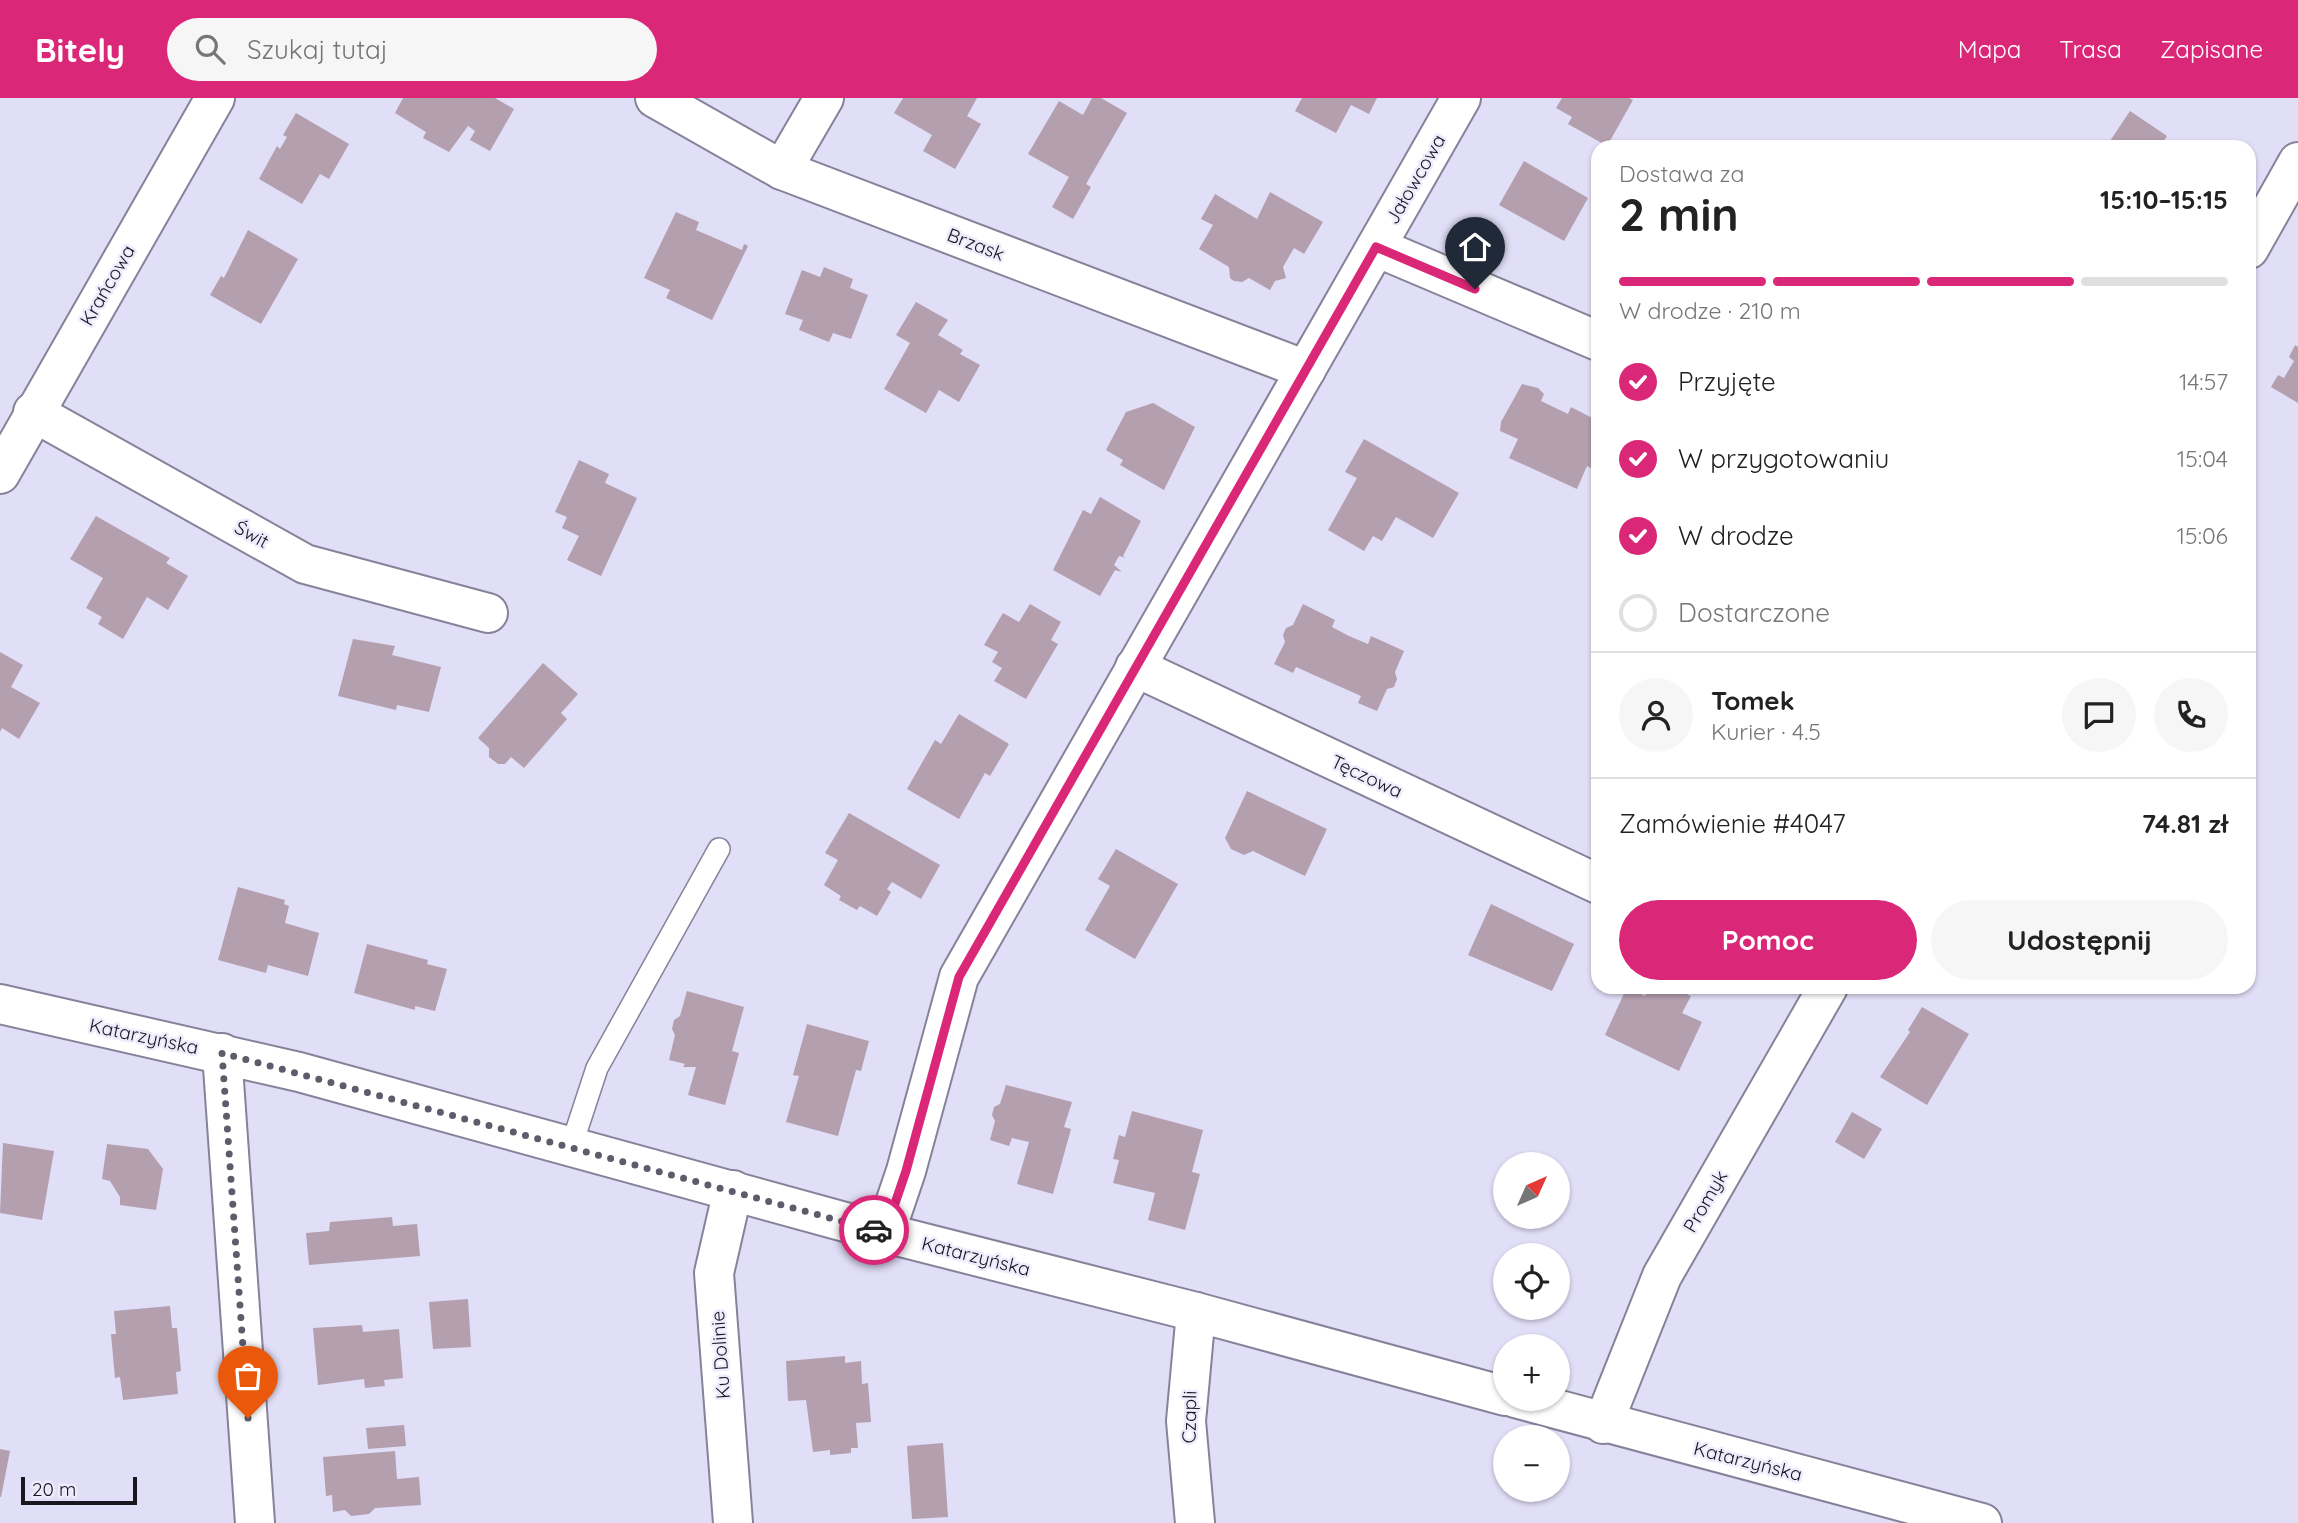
<!DOCTYPE html>
<html lang="pl">
<head>
<meta charset="utf-8">
<style>
  body { margin:0; font-family:Quicksand,sans-serif; background:#f6f6f6; color:#222; height:100vh; display:flex; flex-direction:column; font-size:26px; white-space:nowrap }
  * { box-sizing:border-box; margin:0 }
  p { font-size:23px; color:#767676 }
  .icon { flex:none; width:38px; height:38px; fill:none; stroke:currentColor; stroke-width:2; stroke-linecap:round; stroke-linejoin:round }
  .map { position:relative; flex:1; overflow:hidden }
  .side { position:absolute; left:1591px; top:42px; width:665px; height:854px; display:flex; flex-direction:column; background:#fff; border-radius:21px; box-shadow:0 2px 5px #0004 }
  .side>* { flex:none }
  .needle { width:46px; rotate:45deg }
  .controls { position:absolute; left:1493px; top:1054px; display:grid; gap:14px }
  .controls a { display:grid; place-items:center; width:77px; height:77px; border-radius:50%; background:#fff; box-shadow:0 2px 5px #0004; font-size:35px }
  .scale { position:absolute; left:21px; bottom:18px; width:116px; box-sizing:border-box; padding-left:7px; border:4px solid #18161f; border-top:0; font-size:19px; line-height:24px; white-space:nowrap; color:#18161f; -webkit-text-stroke:5px #eeecfc; paint-order:stroke }
  .pin { position:absolute; display:grid; place-items:center; width:60px; height:60px; color:#fff; margin:-72px -30px; border-radius:50% 50% 50% 0; rotate:-45deg; box-shadow:0 0 7px #0007 }
  .pin .icon { rotate:45deg }
  .courier { position:absolute; display:grid; place-items:center; width:70px; height:70px; margin:-35px; border:5px solid #db2777; border-radius:50%; background:#fff; color:#222; box-shadow:0 2px 9px #0007 }
  .summary em { font-style:normal; font-weight:700 }
  .summary div { display:flex; flex-direction:column-reverse }
  .summary { display:flex; align-items:center; justify-content:space-between; height:119px; padding:0 28px }
  h1 { font-size:46px; font-weight:700; line-height:52px }
  .bar { display:grid; grid-template-columns:repeat(4,1fr); gap:10px 7px; align-content:center; height:84px; padding:0 28px }
  .bar i { height:9px; border-radius:5px; background:#e0e0e0 }
  .bar .selected { background:#db2777 }
  .bar p { grid-column:span 4 }
  .line { display:flex; align-items:center; gap:18px; padding:0 28px; border-top:2px solid #e0e0e0 }
  .line div { flex:1 }
  .round { display:grid; place-items:center; flex:none; width:74px; height:74px; border-radius:37px; background:#f6f6f6 }
  ol { padding:0 28px; list-style:none }
  li { display:flex; align-items:center; gap:21px; height:77px }
  li p { margin-inline-start:auto }
  li .icon { padding:7px; border-radius:50%; background:#db2777; color:#fff; stroke-width:4 }
  li:last-child { color:#767676 }
  li i { width:38px; height:38px; border:4px solid #e0e0e0; border-radius:50% }
  .action { display:flex; gap:14px; margin-top:auto; padding:14px 28px }
  .action a { flex:1; height:80px; border-radius:42px; background:#db2777; color:#fff; font-size:28px; font-weight:700; line-height:80px; text-align:center }
  .action a+a { background:#f6f6f6; color:#222 }
  header { display:flex; align-items:center; gap:42px; box-sizing:border-box; height:98px; padding:0 35px; background:#db2777; color:#fff }
  header strong { font-size:33px }
  nav { display:flex; gap:38px; margin-inline-start:auto; font-size:24px }
  .search { width:490px; height:63px; background:#f6f6f6; display:flex; align-items:center; gap:18px; box-sizing:border-box; padding:0 24px; border-radius:38px; color:#767676; font-size:26px }
  .map>svg:first-child { display:block }
</style>
</head>
<body>
<header>
<strong>Bitely</strong>
<div class="search"><svg class="icon" aria-label="search" viewBox="0 0 24 24"><circle cx="10" cy="10" r="6"/><path d="M15 15l6 6"/></svg>Szukaj tutaj</div>
<nav><a>Mapa</a><a>Trasa</a><a>Zapisane</a></nav>
</header>
<div class="map">
<svg width="2298" height="1425" viewBox="0 0 2298 1425">
  <rect width="100%" height="100%" fill="#e1def7"/>
  <g fill="#b49faf">
    <polygon points="403,0 495,0 514,11 490,53 470,42 475,33 468,28 449,54 423,40 426,34 395,15"/>
    <polygon points="903,0 977,0 967,18 981,26 955,71 923,53 932,37 894,15"/>
    <polygon points="1092,0 1101,0 1127,15 1086,86 1091,89 1073,121 1052,109 1069,79 1028,56 1059,3 1083,17"/>
    <polygon points="1302,0 1377,0 1369,16 1351,7 1336,35 1295,13"/>
    <polygon points="1562,0 1629,0 1633,2 1607,48 1568,26 1572,19 1556,10"/>
    <polygon points="2130,13 2167,38 2160,49 2106,49"/>
    <polygon points="296,15 349,46 329,81 320,76 302,106 259,81 277,48 280,51 287,39 283,37"/>
    <polygon points="1524,63 1588,100 1564,143 1499,107"/>
    <polygon points="1270,94 1323,124 1304,156 1294,150 1283,169 1286,180 1275,183 1270,192 1249,180 1242,184 1234,183 1230,180 1229,169 1199,151 1213,127 1201,121 1215,96 1257,121"/>
    <polygon points="676,114 699,124 696,132 710,138 742,152 744,146 748,148 712,222 666,200 670,192 644,180"/>
    <polygon points="248,132 298,161 261,226 210,197 221,178 224,180"/>
    <polygon points="824,169 853,181 850,190 868,197 851,241 833,235 829,244 799,232 803,222 785,216 802,172 820,179"/>
    <polygon points="916,204 948,222 938,237 963,252 960,256 980,267 959,304 939,292 926,315 884,291 910,245 896,237"/>
    <polygon points="2295,247 2298,249 2298,305 2271,289 2278,277 2284,280 2294,263 2289,259"/>
    <polygon points="1522,286 1538,290 1544,296 1541,303 1568,316 1571,309 1598,323 1598,363 1594,372 1587,368 1577,391 1509,360 1518,341 1500,333 1501,324"/>
    <polygon points="1153,305 1195,329 1164,392 1120,367 1123,362 1106,352 1126,314"/>
    <polygon points="1364,341 1459,395 1433,440 1396,419 1382,443 1373,438 1364,453 1328,432 1357,380 1345,374"/>
    <polygon points="579,362 609,376 605,385 637,400 601,478 567,462 579,438 562,430 567,419 555,414"/>
    <polygon points="1100,399 1141,423 1123,458 1126,460 1119,458 1114,467 1122,474 1115,472 1100,498 1053,472 1083,412 1091,416"/>
    <polygon points="96,418 170,460 166,465 188,478 168,512 147,499 123,541 98,526 102,519 86,510 103,480 70,461"/>
    <polygon points="1030,506 1061,524 1051,542 1058,546 1026,601 994,583 1002,570 992,564 998,554 984,547 1003,515 1019,524"/>
    <polygon points="1303,506 1335,522 1332,529 1349,538 1368,546 1371,538 1404,553 1395,574 1397,581 1394,589 1387,591 1377,613 1358,605 1361,598 1296,569 1293,575 1274,566 1285,544 1283,537 1286,530 1293,527"/>
    <polygon points="353,541 395,548 392,557 441,569 429,614 397,607 396,612 338,598"/>
    <polygon points="0,554 23,567 11,589 40,605 19,641 2,630 0,634"/>
    <polygon points="543,565 578,596 561,615 567,621 524,670 511,659 505,666 498,666 489,659 489,650 478,640"/>
    <polygon points="959,616 1009,646 990,678 985,675 959,721 907,691 935,642 941,646"/>
    <polygon points="1247,693 1327,731 1305,778 1253,753 1244,757 1231,751 1225,740"/>
    <polygon points="849,715 940,767 921,801 892,784 887,791 891,794 877,818 860,808 857,812 839,802 841,798 824,787 838,762 825,755"/>
    <polygon points="1116,751 1178,786 1135,861 1085,832 1110,788 1098,781"/>
    <polygon points="238,789 285,802 284,806 289,808 285,825 319,835 308,878 268,867 266,875 218,862"/>
    <polygon points="1491,806 1574,846 1552,893 1468,857"/>
    <polygon points="367,846 428,862 427,866 447,871 435,913 415,908 415,912 354,895"/>
    <polygon points="1627,889 1645,898 1649,889 1671,889 1691,898 1682,915 1702,924 1679,973 1605,937"/>
    <polygon points="687,893 744,909 732,953 739,955 725,1007 688,997 696,969 683,969 685,966 669,962 675,937 672,931 674,922 680,918"/>
    <polygon points="1922,909 1969,936 1927,1007 1880,979 1910,934 1908,932"/>
    <polygon points="807,926 869,943 861,973 856,972 838,1038 786,1024 799,978 793,977"/>
    <polygon points="1006,987 1072,1004 1064,1029 1071,1031 1053,1096 1017,1086 1029,1044 1012,1040 1009,1048 990,1042 995,1023 992,1017 994,1009 1000,1006"/>
    <polygon points="1132,1013 1203,1032 1192,1074 1200,1076 1185,1132 1148,1122 1155,1095 1113,1085 1119,1062 1113,1061 1119,1037 1125,1039"/>
    <polygon points="1852,1014 1882,1031 1864,1061 1835,1044"/>
    <polygon points="3,1045 54,1053 42,1122 0,1115"/>
    <polygon points="107,1046 148,1051 163,1071 156,1112 120,1107 120,1099 110,1083 102,1081"/>
    <polygon points="392,1119 393,1128 417,1126 420,1158 309,1167 306,1135 329,1133 330,1124"/>
    <polygon points="468,1201 471,1249 433,1251 429,1204"/>
    <polygon points="170,1208 172,1230 177,1230 181,1273 176,1274 178,1296 123,1302 120,1279 115,1280 111,1236 116,1236 114,1213"/>
    <polygon points="362,1227 363,1234 399,1231 403,1280 384,1282 385,1288 365,1290 364,1281 318,1287 313,1230"/>
    <polygon points="845,1258 845,1265 861,1263 862,1286 868,1285 871,1324 856,1325 858,1350 851,1350 851,1355 830,1357 830,1352 813,1354 806,1302 788,1303 786,1263"/>
    <polygon points="404,1327 406,1348 368,1351 366,1330"/>
    <polygon points="943,1345 948,1419 912,1421 907,1348"/>
    <polygon points="0,1351 10,1353 1,1399 0,1399"/>
    <polygon points="395,1353 397,1381 419,1379 421,1407 375,1410 369,1416 351,1418 345,1412 333,1414 332,1397 326,1398 323,1359"/>
  </g>
  <g fill="none" stroke-linecap="round" stroke-linejoin="round">
    <g stroke="#868299" stroke-width="24">
      <polyline id="lane" points="571,1049 597,970 719,751"/>
    </g>
    <g stroke="#868299" stroke-width="42">
      <g id="street">
        <polyline points="655,0 782,72 1306,272"/>
        <polyline points="782,72 824,0"/>
        <polyline points="1376,149 1598,243"/>
        <polyline points="2249,151 2298,64"/>
        <polyline points="33,314 305,466 488,515"/>
        <polyline points="0,376 215,0"/>
        <polyline points="1135,569 1598,786"/>
        <polyline points="0,906 299,974 885,1135 1196,1214 1505,1298"/>
        <polyline points="222,955 255,1425"/>
        <polyline points="885,1135 906,1073 959,879 1461,0"/>
        <polyline points="1515,1300 1982,1425"/>
        <polyline points="1603,1326 1662,1178 1828,889"/>
        <polyline points="733,1425 714,1175 733,1092"/>
        <polyline points="1195,1425 1186,1323 1196,1214"/>
      </g>
    </g>
    <use href="#lane" stroke="#fff" stroke-width="21"/>
    <use href="#street" stroke="#fff" stroke-width="38"/>
  </g>
  <g fill="none" stroke-linecap="round" stroke-linejoin="round">
    <polyline stroke="#5e5c6b" stroke-width="7" stroke-dasharray="0 12.6" points="248,1320 222,955 874,1132"/>
    <polyline stroke="#db2777" stroke-width="9" points="874,1132 885,1135 906,1073 959,879 1376,149 1475,191"/>
  </g>
  <g text-anchor="middle" dominant-baseline="central" stroke-width="5" stroke-linejoin="round" paint-order="stroke">
    <g font-size="19" fill="#18161f" stroke="#eeecfc">
      <text transform="translate(1415 81) rotate(-60)">Jałowcowa</text>
      <text transform="translate(976 146) rotate(21)">Brzask</text>
      <text transform="translate(107 187) rotate(-60)">Krańcowa</text>
      <text transform="translate(252 436) rotate(29)">Świt</text>
      <text transform="translate(1367 678) rotate(25)">Tęczowa</text>
      <text transform="translate(144 938) rotate(12)">Katarzyńska</text>
      <text transform="translate(1705 1103) rotate(-60)">Promyk</text>
      <text transform="translate(976 1158) rotate(14)">Katarzyńska</text>
      <text transform="translate(720 1257) rotate(-94)">Ku Dolinie</text>
      <text transform="translate(1189 1319) rotate(-89)">Czapli</text>
      <text transform="translate(1748 1363) rotate(14)">Katarzyńska</text>
    </g>
  </g>
</svg>
<div class="controls">
<a><svg class="needle" viewBox="-14 -14 28 28"><path d="M0-13l5 13h-10z" fill="#e53935"/><path d="M0 13l5-13h-10z" fill="#767676"/></svg></a>
<a><svg class="icon" aria-label="locate" viewBox="0 0 24 24"><circle cx="12" cy="12" r="6"/><path d="M12 2v4M12 18v4M2 12h4M18 12h4"/></svg></a>
<a>+</a>
<a>−</a>
</div>
<div class="scale">20 m</div>
<div class="pin" style="left:248px;top:1320px;background:#ea580c"><svg class="icon" aria-label="bag" viewBox="0 0 24 24"><path d="M5 8h14l-1 12H6zM9 8a3 3 0 0 1 6 0"/></svg></div>
<div class="pin" style="left:1475px;top:191px;background:#1f2937"><svg class="icon" aria-label="home" viewBox="0 0 24 24"><path d="M3 11l9-7 9 7M6 9v11h12V9"/></svg></div>
<div class="courier" style="left:874px;top:1132px"><svg class="icon" aria-label="car" viewBox="0 0 24 24"><path d="M5 17H2v-5l4-1 3-4h7l3 4 3 1v5h-3M9 17h6M6 11h13"/><circle cx="7" cy="17" r="2"/><circle cx="17" cy="17" r="2"/></svg></div>
<section class="side">
<div class="summary"><div><h1>2 min</h1><p>Dostawa za</p></div><em>15:10–15:15</em></div>
<div class="bar"><i class="selected"></i><i class="selected"></i><i class="selected"></i><i></i><p>W drodze · 210 m</p></div>
<ol>
<li><svg class="icon" aria-label="check" viewBox="0 0 24 24"><path d="M5 12l5 5 9-10"/></svg>Przyjęte<p>14:57</p></li>
<li><svg class="icon" aria-label="check" viewBox="0 0 24 24"><path d="M5 12l5 5 9-10"/></svg>W przygotowaniu<p>15:04</p></li>
<li><svg class="icon" aria-label="check" viewBox="0 0 24 24"><path d="M5 12l5 5 9-10"/></svg>W drodze<p>15:06</p></li>
<li><i></i>Dostarczone</li>
</ol>
<div class="line" style="height:126px"><a class="round"><svg class="icon" aria-label="person" viewBox="0 0 24 24"><circle cx="12" cy="8" r="4"/><path d="M4 21q1-7 8-7t8 7"/></svg></a><div><b>Tomek</b><p>Kurier · 4.5</p></div><a class="round"><svg class="icon" aria-label="chat" viewBox="0 0 24 24"><path d="M4 5h16v11H9l-5 4z"/></svg></a><a class="round"><svg class="icon" aria-label="phone" viewBox="0 0 24 24"><path d="M5 4h4l2 5-3 2q2 4 5 5l2-3 5 2v4C11 20 4 13 5 4z"/></svg></a></div>
<div class="line" style="height:91px"><div>Zamówienie #4047</div><b>74.81 zł</b></div>
<div class="action"><a>Pomoc</a><a>Udostępnij</a></div>
</section>
</div>
</body>
</html>
